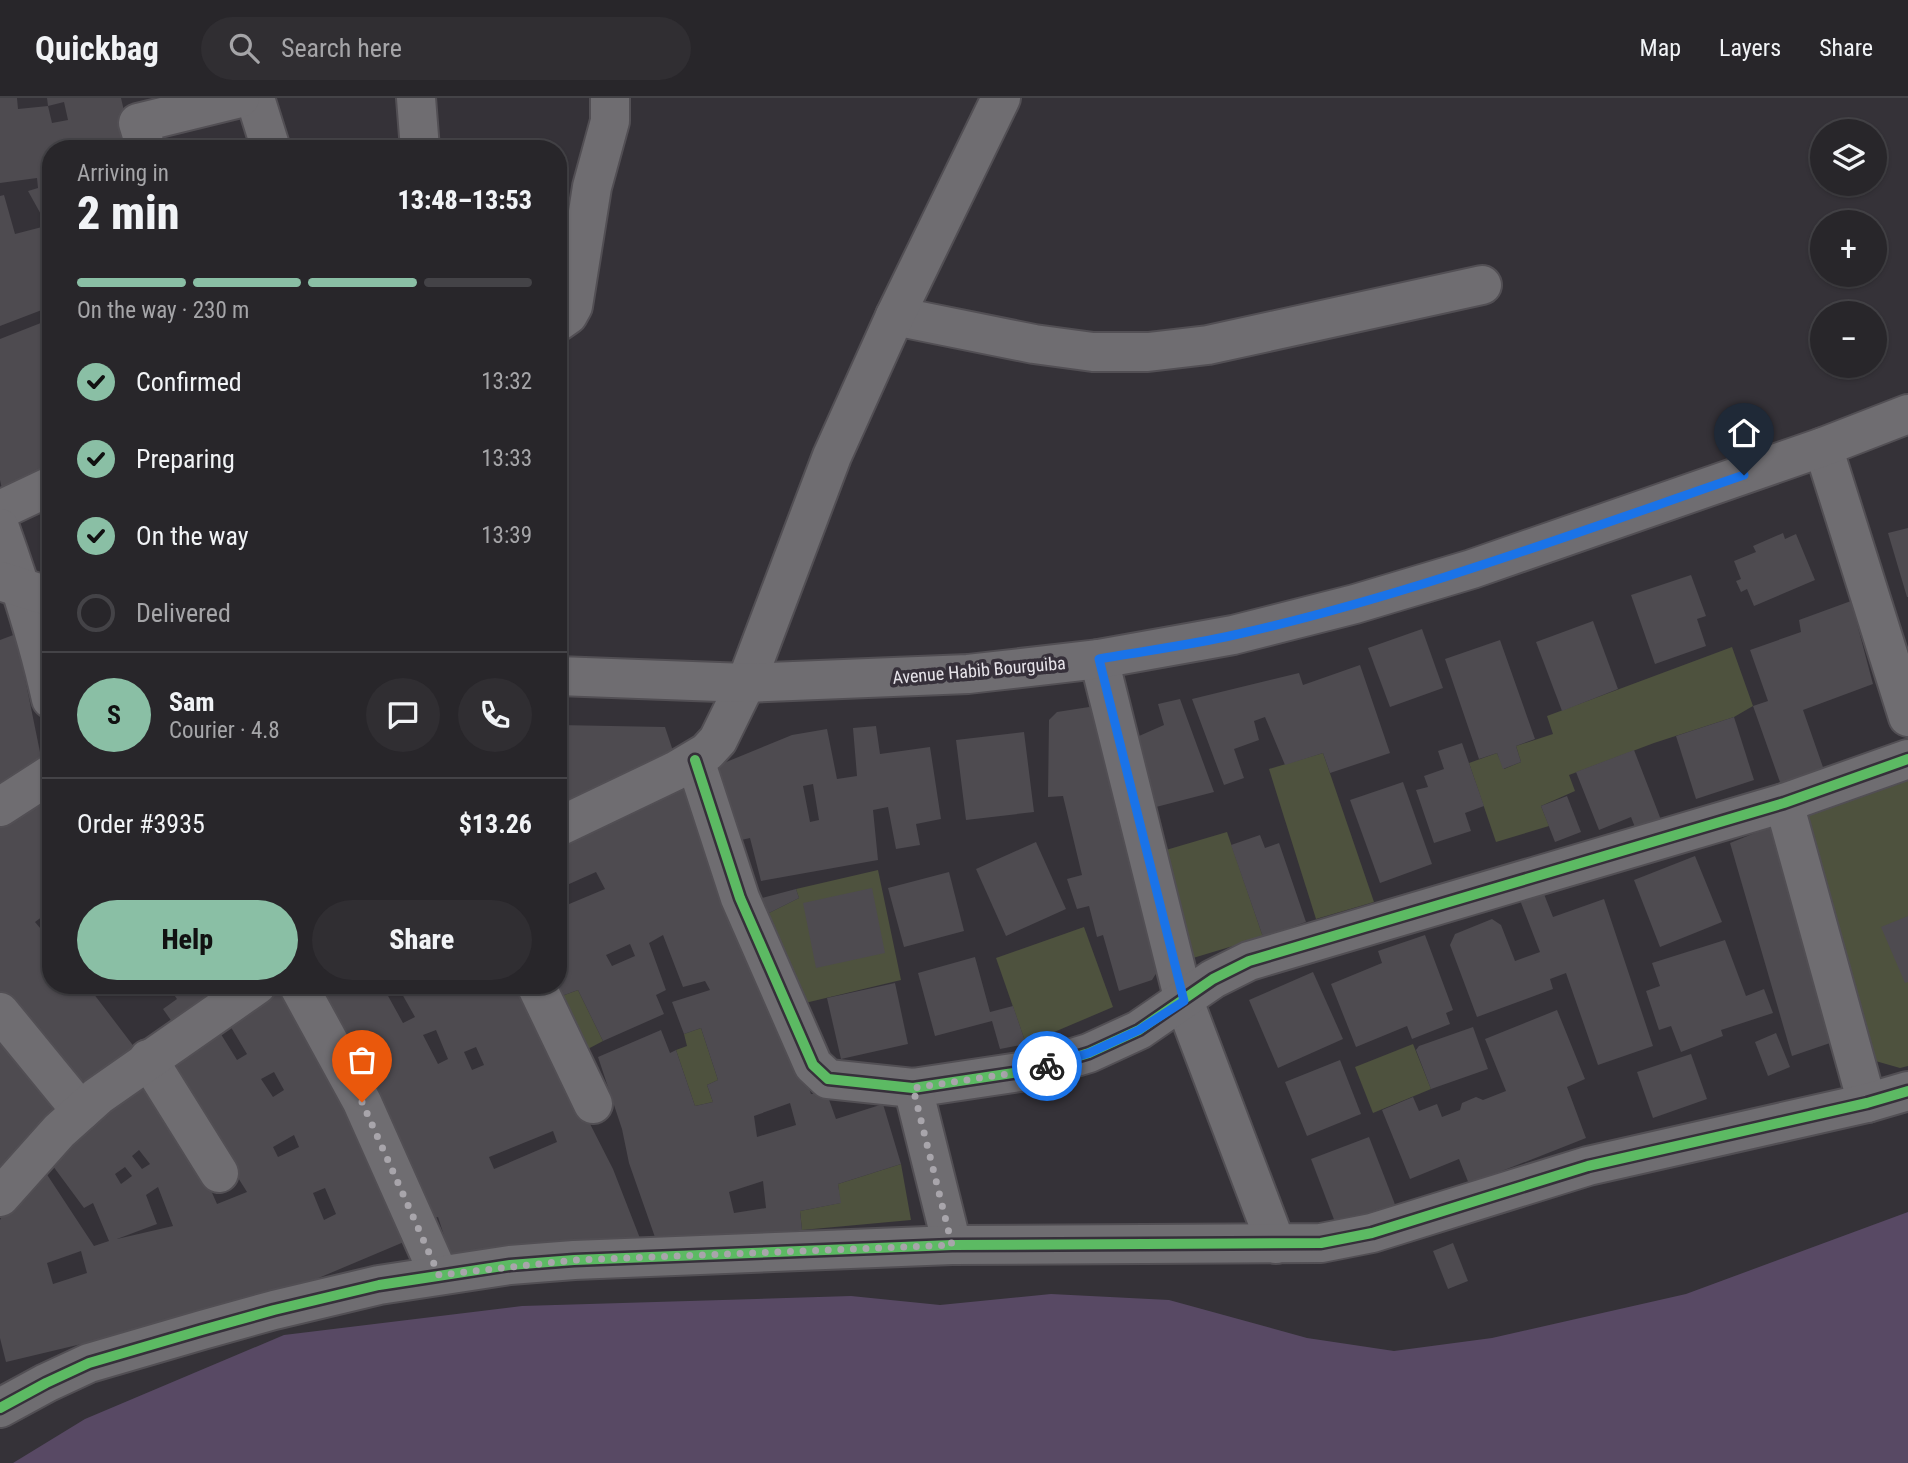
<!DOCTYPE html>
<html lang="en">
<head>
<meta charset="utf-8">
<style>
  body { margin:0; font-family:"Roboto Condensed",sans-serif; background:#302e32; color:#f1f3f6; height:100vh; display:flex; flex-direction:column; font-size:26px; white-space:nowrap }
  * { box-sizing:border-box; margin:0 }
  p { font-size:23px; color:#a5a5a8 }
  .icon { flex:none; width:38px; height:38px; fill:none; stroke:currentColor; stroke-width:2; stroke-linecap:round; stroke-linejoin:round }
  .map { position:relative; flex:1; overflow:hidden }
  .panel { position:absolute; left:42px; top:42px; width:525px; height:854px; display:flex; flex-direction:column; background:#28262a; border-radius:28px; box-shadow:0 2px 5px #0004,0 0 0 2px #444347 }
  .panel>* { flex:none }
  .controls { position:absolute; left:1810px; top:21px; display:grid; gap:14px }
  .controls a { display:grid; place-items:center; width:77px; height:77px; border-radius:50%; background:#28262a; box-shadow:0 2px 5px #0004,0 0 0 2px #444347; font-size:35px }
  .pin { position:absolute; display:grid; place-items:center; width:60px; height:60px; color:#fff; margin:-72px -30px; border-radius:50% 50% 50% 0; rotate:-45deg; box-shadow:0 0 7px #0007 }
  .pin .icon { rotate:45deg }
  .courier { position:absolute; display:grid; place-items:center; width:70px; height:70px; margin:-35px; border:5px solid #1a73e8; border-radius:50%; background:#fff; color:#222; box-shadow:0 2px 9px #0007 }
  .headline em { font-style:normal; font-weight:800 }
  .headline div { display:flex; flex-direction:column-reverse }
  .headline { display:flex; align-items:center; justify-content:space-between; height:119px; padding:0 35px }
  h1 { font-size:46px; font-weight:800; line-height:52px }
  .bar { display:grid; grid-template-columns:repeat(4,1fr); gap:10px 7px; align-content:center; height:84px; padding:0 35px }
  .bar i { height:9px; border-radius:5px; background:#444347 }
  .bar .active { background:#8abfa5 }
  .bar p { grid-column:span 4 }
  .line { display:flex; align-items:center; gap:18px; padding:0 35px; border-top:2px solid #444347 }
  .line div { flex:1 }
  .round { display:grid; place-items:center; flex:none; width:74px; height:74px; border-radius:37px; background:#302e32 }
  ol { padding:0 35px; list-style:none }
  li { display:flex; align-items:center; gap:21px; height:77px }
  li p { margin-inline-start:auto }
  li .icon { padding:7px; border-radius:50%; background:#8abfa5; color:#111; stroke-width:4 }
  li:last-child { color:#a5a5a8 }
  li i { width:38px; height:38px; border:4px solid #444347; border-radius:50% }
  .action { display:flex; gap:14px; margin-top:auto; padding:14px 35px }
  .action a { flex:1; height:80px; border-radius:42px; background:#8abfa5; color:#111; font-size:28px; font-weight:800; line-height:80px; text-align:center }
  .action a+a { background:#302e32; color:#f1f3f6 }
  header { display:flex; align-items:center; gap:42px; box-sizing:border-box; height:98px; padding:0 35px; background:#28262a; border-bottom:2px solid #444347 }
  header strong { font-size:33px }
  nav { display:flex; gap:38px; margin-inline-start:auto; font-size:24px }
  .search { width:490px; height:63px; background:#302e32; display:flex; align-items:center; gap:18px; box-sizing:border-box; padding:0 24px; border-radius:38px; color:#a5a5a8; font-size:26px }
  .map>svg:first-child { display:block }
</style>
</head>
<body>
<header>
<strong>Quickbag</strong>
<div class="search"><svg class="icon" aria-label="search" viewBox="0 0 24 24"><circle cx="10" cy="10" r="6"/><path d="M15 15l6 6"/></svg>Search here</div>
<nav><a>Map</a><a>Layers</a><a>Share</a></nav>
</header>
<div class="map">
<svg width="1908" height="1365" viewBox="0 0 1908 1365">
  <rect width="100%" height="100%" fill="#353238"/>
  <g fill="#4e523e">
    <polygon points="1732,549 1753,608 1734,619 1654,645 1569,677 1575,693 1541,708 1549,728 1496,744 1469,665 1497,655 1504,671 1521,664 1516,648 1553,636 1547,618"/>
    <polygon points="1323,655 1374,804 1316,821 1269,671"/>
    <polygon points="1908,679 1908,968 1900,970 1872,962 1807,718"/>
    <polygon points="1227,734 1263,839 1193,860 1166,752"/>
    <polygon points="878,772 901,882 805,905 765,817 799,800 796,791"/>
    <polygon points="1084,829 1113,909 1026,946 996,860"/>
    <polygon points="578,892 603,943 586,952 559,899"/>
    <polygon points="701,930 718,982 707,987 713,1004 695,1008 676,952 687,948 684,936"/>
    <polygon points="1413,946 1431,991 1373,1015 1355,969"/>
    <polygon points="901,1066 911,1122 802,1132 800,1113 840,1105 838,1086"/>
  </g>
  <polygon fill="#584964" points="1908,1114 1908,1365 13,1365 85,1321 284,1237 522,1208 851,1198 940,1207 1051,1196 1169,1202 1307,1240 1394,1253 1492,1240 1686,1196"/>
  <g fill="#4e4b50" fill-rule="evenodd">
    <polygon points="0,0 17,0 18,11 48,8 52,25 68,22 64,4 48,8 47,0 121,0 133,51 51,51 51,116 43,120 28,93 38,90 37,80 0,85"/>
    <polygon points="4,97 15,136 42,129 51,147 51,180 40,183 47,210 0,228 0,98"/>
    <polygon points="51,221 51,374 3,395 0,382 0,241"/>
    <polygon points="1908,430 1908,499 1907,499 1888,435"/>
    <polygon points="1783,435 1785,441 1796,436 1815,482 1754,508 1747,491 1741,494 1736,483 1741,481 1734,463 1756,454 1753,448"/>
    <polygon points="1691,477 1706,518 1697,521 1706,548 1655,566 1631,497"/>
    <polygon points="1851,503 1873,586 1803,612 1824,672 1781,687 1753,608 1768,603 1750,552 1801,534 1799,522"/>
    <polygon points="1593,523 1618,591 1562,613 1536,544"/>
    <polygon points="1422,531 1443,590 1390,609 1368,550"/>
    <polygon points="16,536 42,664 0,692 0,542"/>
    <polygon points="1500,542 1535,641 1516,648 1521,664 1503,671 1497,655 1479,661 1445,561"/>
    <polygon points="1360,567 1390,655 1330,675 1323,655 1285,667 1265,619 1254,623 1259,642 1234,651 1244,680 1224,687 1192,601 1299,575 1303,587"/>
    <polygon points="1180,601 1214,694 1156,709 1139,638 1164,627 1158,606"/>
    <polygon points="1089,609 1099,615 1162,866 1152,882 1119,893 1103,837 1097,839 1089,808 1077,811 1067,781 1082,777 1063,698 1048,699 1049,622 1057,614"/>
    <polygon points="1734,619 1754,682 1696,701 1676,638"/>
    <polygon points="558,627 665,629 677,665 558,721"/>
    <path d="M876 628 880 656 930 649 941 721 916 726 920 747 896 751 888 709 873 712 878 762 761 783 750 740 737 743 714 669 792 637 827 631 837 681 857 678 853 630ZM813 686 819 722 810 724 803 688Z"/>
    <polygon points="1024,634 1034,714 966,722 956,642"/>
    <polygon points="1462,645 1484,708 1465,715 1471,733 1434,745 1416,692 1428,689 1424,678 1444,671 1438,653"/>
    <polygon points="1634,652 1663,727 1638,737 1631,719 1599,732 1576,674"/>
    <polygon points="1403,684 1432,766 1380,785 1350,702"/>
    <path d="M689 687 796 953 811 996H827L836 1021 883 1006 901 1066 838 1086 841 1105 800 1113 802 1132 657 1145 629 1065 622 1031 598 959 661 932 670 955 676 952 695 1008 713 1004 707 987 718 982 701 930 684 936 672 904 710 892 705 883 683 889 663 837 649 845 666 892 656 897 664 916 603 943 578 892 559 899 553 887H558V800L562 809 605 791 596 774 558 791V744ZM630 846 635 858 612 868 606 857ZM790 1005 796 1027 757 1039 754 1018ZM763 1083 766 1110 734 1115 729 1094Z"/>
    <polygon points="51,697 51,812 35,824 51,843 51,887 87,887 138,954 80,998 0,898 0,728"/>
    <polygon points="1567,698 1581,734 1555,744 1541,708"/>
    <polygon points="1772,728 1836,943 1792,958 1730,745"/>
    <polygon points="1260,737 1265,750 1279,745 1306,824 1263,839 1231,747"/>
    <polygon points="1036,744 1066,811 1006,838 976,771"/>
    <polygon points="1695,758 1722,824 1660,849 1634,782"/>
    <polygon points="949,774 964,833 904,849 888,790"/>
    <polygon points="872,790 885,855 816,870 803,805"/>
    <polygon points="796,791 799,800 765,817 758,801"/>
    <polygon points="1542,791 1553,819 1604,801 1653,948 1598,967 1566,875 1550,881 1553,891 1477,919 1450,847 1455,836 1492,821 1501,827 1515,863 1540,854 1518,797"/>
    <polygon points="1908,818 1908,884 1905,885 1881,829"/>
    <polygon points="1425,837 1453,912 1446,915 1450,926 1412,941 1407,928 1356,949 1331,886 1382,865 1378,853"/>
    <polygon points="1725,842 1746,898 1764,891 1773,915 1721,932 1723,938 1681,954 1671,928 1659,932 1646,893 1660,888 1652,865"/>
    <polygon points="975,859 990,914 1013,908 1026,946 1000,951 992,923 935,938 918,875"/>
    <polygon points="1313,874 1343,941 1278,970 1249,902"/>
    <polygon points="895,885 908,946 841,961 827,900"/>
    <polygon points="167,887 233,887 175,928 163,911 177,901"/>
    <path d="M278 887H289L411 1141 283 1195 241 1208 6 1264 0 1240V1122L6 1111 44 1072 94 1148 109 1143 93 1105 84 1110 50 1064 100 1013 147 982 188 1040 217 1106 247 1094 167 967 219 933 237 962 247 956 229 926ZM274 974 284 992 273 999 261 981ZM294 1037 299 1049 278 1059 273 1049ZM139 1052 150 1066 142 1071 132 1058ZM125 1069 132 1078 121 1086 115 1076ZM158 1089 173 1128 117 1141 157 1126 146 1097ZM325 1090 336 1116 324 1122 313 1095ZM81 1153 87 1175 53 1186 47 1165Z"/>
    <path d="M308 887H382L403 925 415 919 397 887H459L461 890 468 887H524L586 1018 613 1071 643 1148 451 1159 438 1119 427 1122ZM436 932 448 961 438 966 423 937ZM476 949 484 967 472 972 464 954ZM553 1033 557 1044 494 1071 489 1059Z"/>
    <polygon points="1557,912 1585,981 1567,989 1586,1040 1469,1086 1459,1061 1410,1081 1382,1012 1413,999 1419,1013 1437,1006 1442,1019 1460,1012 1462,1005 1476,999 1483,1002 1506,993 1485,941"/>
    <polygon points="0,928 68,1013 0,1088"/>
    <polygon points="1473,929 1488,971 1431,991 1416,952 1419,948"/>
    <polygon points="1776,935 1790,969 1768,978 1755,944"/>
    <polygon points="1691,956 1707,1001 1653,1020 1637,974"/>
    <polygon points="1340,962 1361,1016 1307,1038 1285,984"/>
    <polygon points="1369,1039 1396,1109 1338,1132 1311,1061"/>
    <polygon points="1453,1145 1468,1183 1448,1191 1433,1153"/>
  </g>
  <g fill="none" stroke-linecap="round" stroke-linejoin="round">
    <g stroke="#524f54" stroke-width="42">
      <g id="minor">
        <polyline points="255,0 271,51"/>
        <polyline points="416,0 420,51"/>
        <polyline points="146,51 138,25 240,0"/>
        <polyline points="895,218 1034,246 1093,254 1148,254 1208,247 1482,187"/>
        <polyline points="558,224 568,217 573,208 592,89 610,23 610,0"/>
        <polyline points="1823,349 1908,619"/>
        <polyline points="0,412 51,388"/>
        <path d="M0 430C20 486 38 542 51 601"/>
        <polyline points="1099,561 1184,903 1276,1146"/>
        <polyline points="695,662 740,800 813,967 828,981 913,990 1033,972 1089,955 1139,932 1213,881 1249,863 1784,705 1908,661"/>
        <polyline points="1784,705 1867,1005"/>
        <polyline points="0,709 51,676"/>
        <polyline points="558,729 675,673 707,654 718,642 746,585 832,358 895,218 1001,0"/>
        <polyline points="298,887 362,1004 439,1177"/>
        <polyline points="536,887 593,1006"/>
        <polyline points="0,914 81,1013"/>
        <polyline points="148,961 219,1075"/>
        <polyline points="913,990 952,1147"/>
        <polyline points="0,1099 59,1033 98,998 257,887"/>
        <polyline points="0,1310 46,1285 89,1265 202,1232 274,1212 379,1187 510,1167 574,1162 952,1147 1321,1145 1372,1135 1588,1068 1867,1005 1908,993"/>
      </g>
    </g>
    <g stroke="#524f54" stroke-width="42">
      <g id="tertiary">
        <polyline points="0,483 51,499"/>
        <polyline points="558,578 746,585 968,576 1099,561 1233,537 1355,506 1472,471 1823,349 1908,316"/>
      </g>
    </g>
    <use href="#minor" stroke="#6f6d71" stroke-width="38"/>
    <use href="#tertiary" stroke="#6f6d71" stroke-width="38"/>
    <g stroke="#36303a" stroke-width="15">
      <g id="cycleway">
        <polyline points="695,662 740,800 813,967 828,981 913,990 1033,972 1089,955 1139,932 1213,881 1249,863 1784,705 1908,661"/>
        <polyline points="0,1310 46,1285 89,1265 202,1232 274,1212 379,1187 510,1167 574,1162 952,1147 1321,1145 1372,1135 1588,1068 1867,1005 1908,993"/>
      </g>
    </g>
    <use href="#cycleway" stroke="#5cba63" stroke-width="10"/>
  </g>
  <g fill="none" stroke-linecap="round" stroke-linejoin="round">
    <polyline stroke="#a8a5ab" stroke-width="7" stroke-dasharray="0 12.6" points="362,1004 439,1177 574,1162 952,1147 913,990 1034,972 1047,968"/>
    <path stroke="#1a73e8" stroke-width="9" d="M1047 968 1089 955 1139 932 1184 903 1099 561C1144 553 1190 547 1234 537 1408 498 1575 435 1744 377"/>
  </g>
  <g text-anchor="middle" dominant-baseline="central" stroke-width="7" stroke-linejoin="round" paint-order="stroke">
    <g font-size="18" fill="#e6e3e9" stroke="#36303a">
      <text transform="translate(979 572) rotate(-5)">Avenue Habib Bourguiba</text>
    </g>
  </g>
</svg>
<div class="controls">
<a><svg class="icon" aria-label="layers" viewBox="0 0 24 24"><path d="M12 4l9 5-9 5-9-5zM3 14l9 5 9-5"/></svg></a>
<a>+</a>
<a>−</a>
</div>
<div class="pin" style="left:362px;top:1004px;background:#ea580c"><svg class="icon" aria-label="bag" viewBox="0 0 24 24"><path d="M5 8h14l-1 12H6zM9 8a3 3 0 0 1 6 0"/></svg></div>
<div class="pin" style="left:1744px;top:377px;background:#1f2937"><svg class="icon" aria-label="home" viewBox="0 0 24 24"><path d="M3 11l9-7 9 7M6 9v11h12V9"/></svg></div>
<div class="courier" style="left:1047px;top:968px"><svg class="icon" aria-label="bike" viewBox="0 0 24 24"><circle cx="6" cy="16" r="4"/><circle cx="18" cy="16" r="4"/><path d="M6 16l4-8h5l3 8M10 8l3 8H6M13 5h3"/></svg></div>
<section class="panel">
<div class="headline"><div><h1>2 min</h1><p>Arriving in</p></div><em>13:48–13:53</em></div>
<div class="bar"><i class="active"></i><i class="active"></i><i class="active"></i><i></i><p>On the way · 230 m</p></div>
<ol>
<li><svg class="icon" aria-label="check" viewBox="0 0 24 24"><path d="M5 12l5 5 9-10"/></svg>Confirmed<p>13:32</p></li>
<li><svg class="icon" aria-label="check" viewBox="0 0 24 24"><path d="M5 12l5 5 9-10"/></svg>Preparing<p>13:33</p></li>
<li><svg class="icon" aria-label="check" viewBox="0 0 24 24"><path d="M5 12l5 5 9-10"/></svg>On the way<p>13:39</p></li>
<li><i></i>Delivered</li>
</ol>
<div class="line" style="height:126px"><b class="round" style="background:#8abfa5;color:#111">S</b><div><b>Sam</b><p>Courier · 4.8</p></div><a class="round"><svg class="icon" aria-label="chat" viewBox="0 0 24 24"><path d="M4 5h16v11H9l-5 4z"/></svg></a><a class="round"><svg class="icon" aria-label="phone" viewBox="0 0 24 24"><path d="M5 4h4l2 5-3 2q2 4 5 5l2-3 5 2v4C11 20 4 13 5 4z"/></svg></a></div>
<div class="line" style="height:91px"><div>Order #3935</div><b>$13.26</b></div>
<div class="action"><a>Help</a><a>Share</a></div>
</section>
</div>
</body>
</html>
